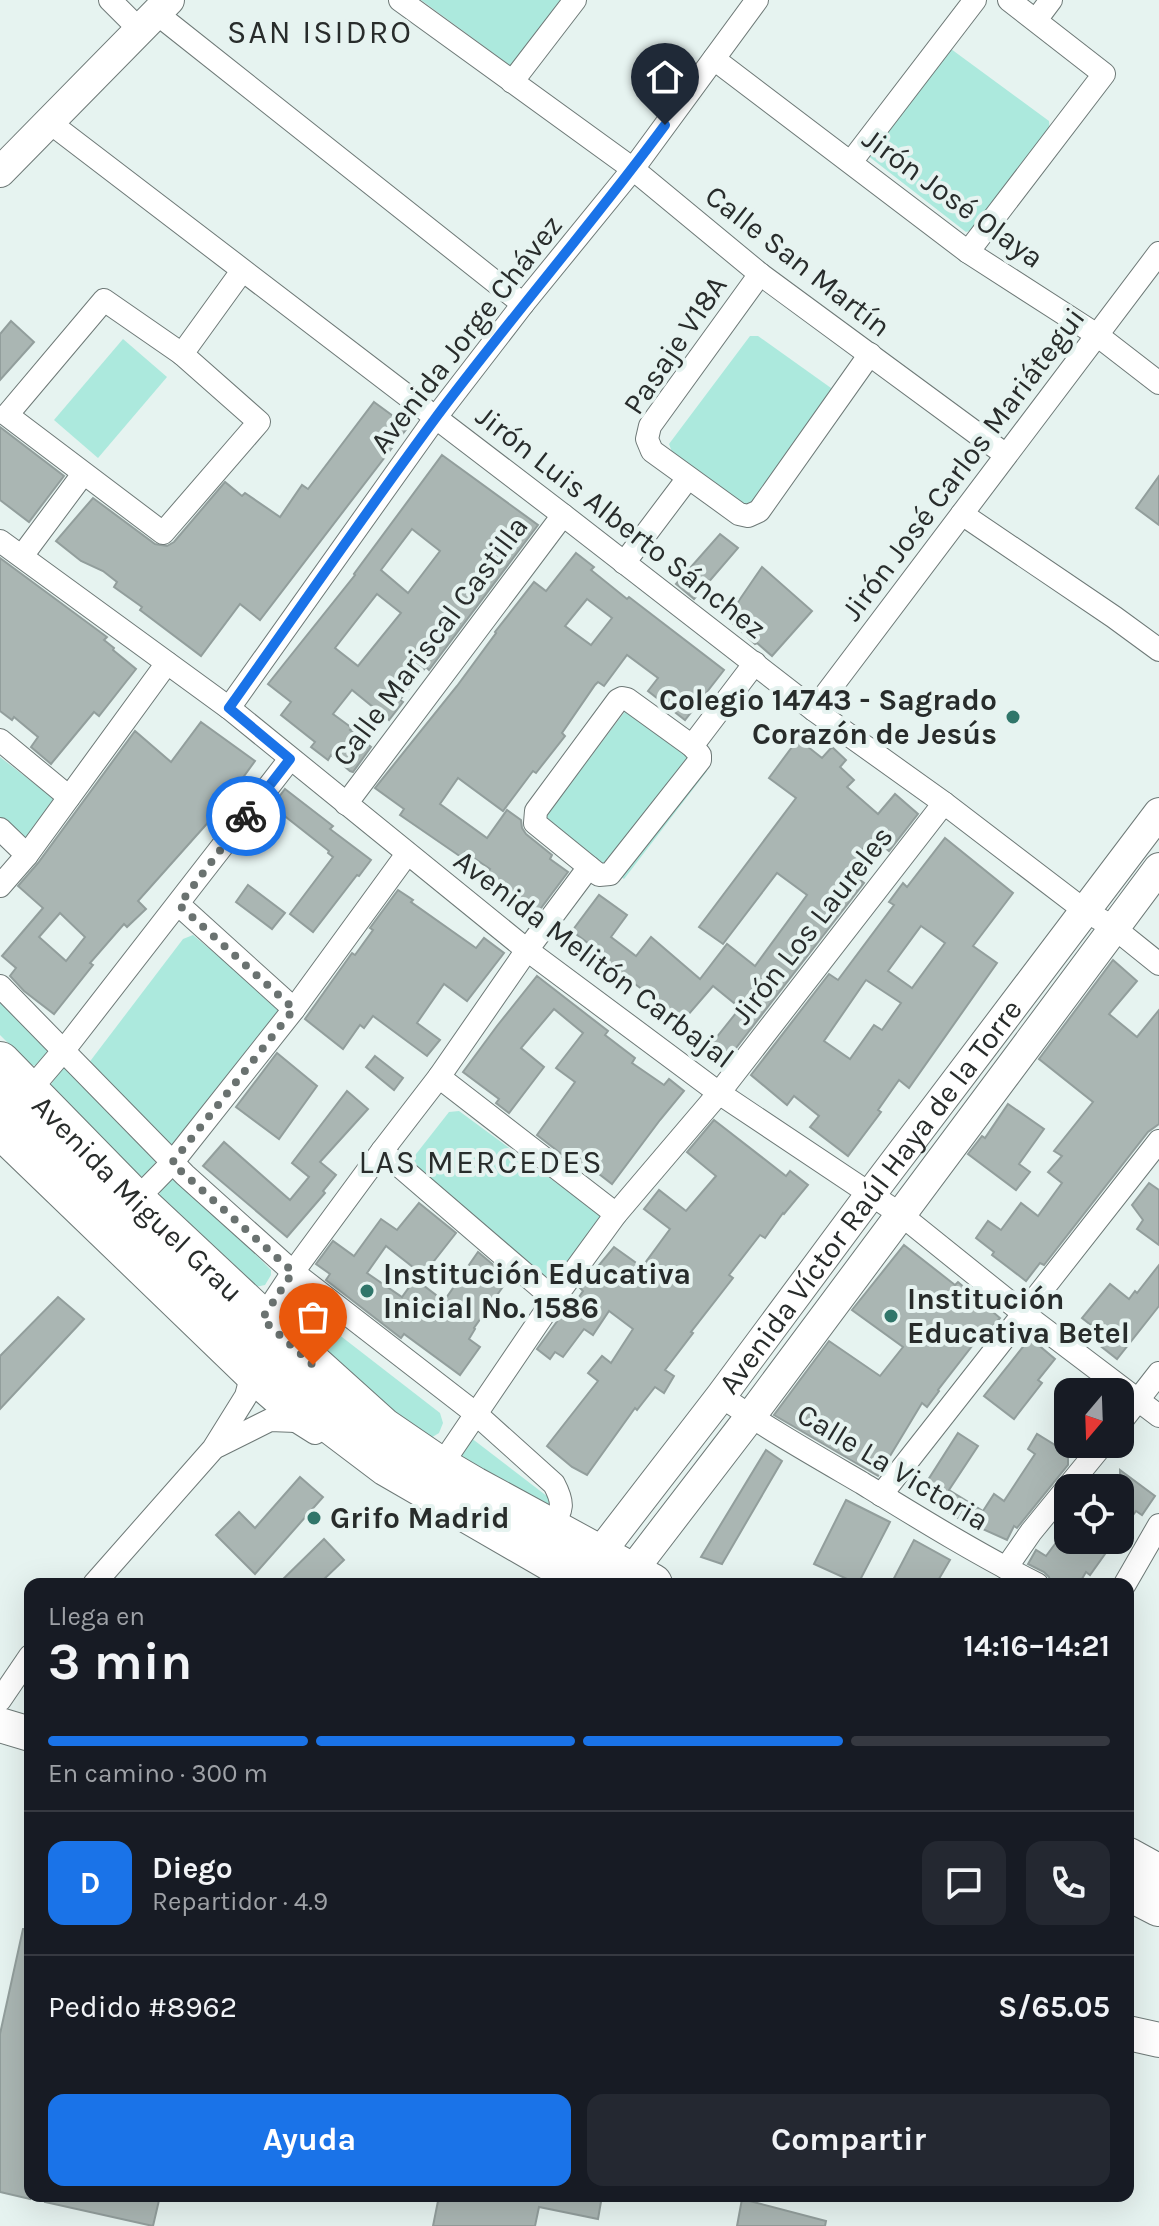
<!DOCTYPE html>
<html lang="es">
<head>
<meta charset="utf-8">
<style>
  body { margin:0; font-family:Karla,sans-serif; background:#242831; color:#f1f3f6; height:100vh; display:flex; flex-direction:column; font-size:30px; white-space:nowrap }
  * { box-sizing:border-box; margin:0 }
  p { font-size:26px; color:#9ea1a6 }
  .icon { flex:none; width:44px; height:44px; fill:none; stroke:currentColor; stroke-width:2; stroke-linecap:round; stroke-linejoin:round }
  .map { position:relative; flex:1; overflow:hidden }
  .drawer { position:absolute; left:24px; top:1578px; width:1110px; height:624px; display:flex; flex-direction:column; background:#171b24; border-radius:16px; box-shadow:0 8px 32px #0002 }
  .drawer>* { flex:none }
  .needle { width:52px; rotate:199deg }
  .buttons { position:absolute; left:1054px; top:1378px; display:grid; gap:16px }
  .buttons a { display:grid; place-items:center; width:80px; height:80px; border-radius:16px; background:#171b24; box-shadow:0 8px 32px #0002; font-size:40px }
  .pin { position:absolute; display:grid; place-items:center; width:68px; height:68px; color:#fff; margin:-82px -34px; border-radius:50% 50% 50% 0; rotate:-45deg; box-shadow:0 0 8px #0007 }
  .pin .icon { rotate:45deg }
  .courier { position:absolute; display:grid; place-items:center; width:80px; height:80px; margin:-40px; border:6px solid #1a73e8; border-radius:50%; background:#fff; color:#222; box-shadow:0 2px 10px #0007 }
  .headline em { font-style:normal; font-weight:700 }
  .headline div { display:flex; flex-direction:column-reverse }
  .headline { display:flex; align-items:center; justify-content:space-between; height:136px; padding:0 24px }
  h1 { font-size:52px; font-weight:700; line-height:60px }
  .bar { display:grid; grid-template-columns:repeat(4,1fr); gap:12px 8px; align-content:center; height:96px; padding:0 24px }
  .bar i { height:10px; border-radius:6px; background:#363941 }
  .bar .on { background:#1a73e8 }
  .bar p { grid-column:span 4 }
  .line { display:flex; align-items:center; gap:20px; padding:0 24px; border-top:2px solid #363941 }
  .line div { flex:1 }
  .round { display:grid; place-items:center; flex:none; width:84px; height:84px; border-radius:16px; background:#242831 }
  .action { display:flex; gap:16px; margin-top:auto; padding:16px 24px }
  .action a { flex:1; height:92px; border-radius:16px; background:#1a73e8; color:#fff; font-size:32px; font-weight:700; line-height:92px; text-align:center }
  .action a+a { background:#242831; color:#f1f3f6 }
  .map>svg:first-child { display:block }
</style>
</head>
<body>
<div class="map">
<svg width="1159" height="2226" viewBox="0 0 1159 2226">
  <rect width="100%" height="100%" fill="#e6f3f0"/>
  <g fill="#ace9dd">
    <polygon points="421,0 571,0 512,67"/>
    <polygon points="951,49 1049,121 1050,133 976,229 966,232 867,155"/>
    <polygon points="750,336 758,336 831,388 833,394 752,507 745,508 672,452 669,444"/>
    <polygon points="123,339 167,377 98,458 54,420"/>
    <polygon points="626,710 707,771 624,879 544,818"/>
    <polygon points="0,757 53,798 55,804 23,843 0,826"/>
    <polygon points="193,935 282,1009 172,1147 88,1064 183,939"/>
    <polygon points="0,994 50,1049 38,1066 30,1065 0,1035"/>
    <path d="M62 1067 71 1068 157 1156C156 1165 149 1175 140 1177L50 1086Z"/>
    <polygon points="459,1111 600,1215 602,1226 553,1283 413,1176 409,1163 449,1112"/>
    <path d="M178 1176 271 1270V1275L265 1285 251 1288 159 1201C160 1186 163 1181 178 1176Z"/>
    <polygon points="289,1296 440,1413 443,1423 439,1433 429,1439 423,1437 273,1316"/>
    <polygon points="466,1434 552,1500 555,1508 453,1460"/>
  </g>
  <g fill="#aab6b3" stroke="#929e9c" stroke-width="2" fill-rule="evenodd">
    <polygon points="11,321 34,342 0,380 0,334"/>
    <polygon points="374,402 408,427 260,620 240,604 201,656 140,610 142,607 114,587 117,582 103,571 81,561 56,541 93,498 155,544 167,546 174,542 225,482 242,496 245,493 280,517 302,485 308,489"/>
    <polygon points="0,427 64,476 29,522 0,500"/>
    <path d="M442 455 538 525 429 670 426 667 400 700 403 702 389 720 352 690 333 714 352 728 350 730 371 747 353 772 350 771 331 755 328 760 311 747 315 742 281 715 291 702 268 684 355 575 354 574ZM412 529 440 551 408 593 381 570ZM377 594 401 613 358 666 335 648Z"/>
    <polygon points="1159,476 1159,525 1136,508"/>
    <polygon points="720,534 738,548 694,599 676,584"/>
    <path d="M576 553 594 567 591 570 627 599 629 597 724 670 685 720 648 691 658 678 627 655 604 686 598 682 595 685 562 733 565 736 536 773 533 771 503 811 458 778 440 804 487 838 507 810 521 820 522 828 526 834 552 855 550 859 568 872 538 912 501 884 495 893 480 883 490 869 465 852 461 857 400 815 404 809 375 788 457 686 496 633 495 632 534 582 546 591ZM587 599 612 618 591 645 565 626Z"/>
    <polygon points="0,558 107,637 104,640 114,648 113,650 136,669 99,716 94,712 51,764 31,747 38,737 14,717 12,720 0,711"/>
    <polygon points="762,567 812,611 772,656 757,643 755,644 727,618"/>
    <path d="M201 722 255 761 220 809 138 901 146 909 127 927 124 924 90 963 93 965 54 1014 24 991 10 976 16 968 2 956 43 908 18 886 38 863 135 731 171 762ZM60 913 85 937 66 961 39 937Z"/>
    <polygon points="798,739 822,758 832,747 846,760 840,767 854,780 847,787 878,814 895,794 918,814 889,851 884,847 881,851 869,841 847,870 864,883 729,1057 712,1043 740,1008 713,986 681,1023 639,987 586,948 589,944 572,931 599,895 627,915 611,937 636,956 651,937 700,979 727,944 755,966 807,895 777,873 723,944 699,927 796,798 769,778"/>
    <polygon points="285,789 333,826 330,829 371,860 359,876 357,875 313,932 290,914 333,857 328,853 329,851 272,806"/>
    <path d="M945 838 1013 893 973 946 997 963 909 1088 899 1080 878 1110 881 1112 848 1156 810 1127 819 1116 794 1096 787 1105 751 1075 829 974 838 980 894 905 889 902 903 883 907 887ZM921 926 945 943 912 988 888 971ZM866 980 901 1003 882 1030 874 1025 850 1059 824 1041Z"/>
    <polygon points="248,885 285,913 272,929 236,902"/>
    <polygon points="398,890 413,900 411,902 476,948 484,938 504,953 467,1001 444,984 417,1023 440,1040 427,1056 373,1016 364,1028 360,1025 343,1049 305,1019 352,953 355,955 373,930 370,928"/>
    <polygon points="1113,960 1137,981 1109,1014 1137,1037 1159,1010 1159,1124 1148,1132 1044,1265 1040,1263 1026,1281 992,1255 994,1252 976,1238 988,1221 1001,1230 1021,1203 1038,1216 1062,1183 1048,1172 1062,1156 1054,1151 1093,1102 1039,1059"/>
    <polygon points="537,976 608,1031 605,1035 635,1058 632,1063 664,1085 669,1079 684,1091 660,1120 612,1184 586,1164 582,1170 537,1135 575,1082 556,1068 583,1033 554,1009 521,1048 544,1067 509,1113 496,1103 499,1099 463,1072 497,1026"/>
    <polygon points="277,1053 317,1086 279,1139 236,1107"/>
    <polygon points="375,1056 403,1078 394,1090 366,1067"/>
    <polygon points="347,1091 368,1109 320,1162 336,1175 323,1191 325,1193 287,1237 203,1166 224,1142 290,1200 309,1177 292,1163"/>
    <polygon points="1008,1104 1044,1129 1019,1164 1030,1172 1016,1190 968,1154 982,1136 985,1138"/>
    <polygon points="714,1120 786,1176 790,1171 808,1185 784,1214 783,1213 765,1238 760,1235 729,1275 733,1278 691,1332 693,1333 665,1370 674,1376 664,1393 655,1387 637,1410 635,1408 587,1475 572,1467 547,1446 598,1381 588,1373 602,1356 611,1363 633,1329 609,1311 593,1335 584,1329 563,1357 555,1352 550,1359 537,1349 561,1316 564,1319 583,1291 580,1288 614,1247 642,1267 670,1229 644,1209 659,1190 686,1211 716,1176 687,1152"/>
    <polygon points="1149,1183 1159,1190 1159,1245 1137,1229 1143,1220 1132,1205"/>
    <polygon points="419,1203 456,1233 423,1275 386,1246 367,1273 402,1297 415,1279 444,1301 478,1252 509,1278 474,1328 475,1329 469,1339 480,1347 460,1375 404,1334 401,1338 326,1280 330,1274 316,1264 333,1241 354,1256 381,1219 397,1230"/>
    <polygon points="904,1245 955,1285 958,1282 1000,1318 986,1334 983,1332 938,1390 939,1391 927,1407 922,1403 878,1476 774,1415 829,1341 880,1376 903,1347 852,1310"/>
    <polygon points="1159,1265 1159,1306 1117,1359 1098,1344 1105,1336 1082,1318 1110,1284 1129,1299 1135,1291 1137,1293"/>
    <polygon points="58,1297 84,1319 0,1409 0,1356"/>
    <polygon points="1030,1338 1055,1359 1038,1380 1042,1383 1014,1419 984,1396"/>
    <polygon points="958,1433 978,1446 949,1490 983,1511 994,1494 1004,1501 1035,1454 1028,1449 1037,1434 1068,1453 1068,1465 1017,1528 1014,1526 1007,1540 956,1517 919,1494"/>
    <polygon points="766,1450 782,1461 722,1564 701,1557"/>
    <polygon points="1120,1470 1155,1496 1142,1515 1136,1511 1120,1533"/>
    <polygon points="300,1477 323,1497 255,1574 216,1535 239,1512 255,1528"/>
    <polygon points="846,1500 890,1522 858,1584 814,1564"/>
    <polygon points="324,1539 344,1560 319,1584 278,1584"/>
    <polygon points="914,1540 950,1560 936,1584 891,1584"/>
    <polygon points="1058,1540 1115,1540 1090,1575 1086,1572 1079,1584 1051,1584 1049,1577 1044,1572 1028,1564 1036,1550 1046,1556"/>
    <polygon points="23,1929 30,1929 30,2199 0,2192 0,2034"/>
    <polygon points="46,2196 160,2196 153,2226 45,2202"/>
    <polygon points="439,2196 602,2196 598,2219 539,2207 535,2226 433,2226"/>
    <polygon points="742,2199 826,2221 825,2226 737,2226"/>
  </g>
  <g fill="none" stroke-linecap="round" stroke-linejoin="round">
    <g stroke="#6e7977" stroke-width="24">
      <g id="street">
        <polyline points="110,0 140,30"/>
        <polyline points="400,0 633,169 760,274 1006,455"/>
        <polyline points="156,13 523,304"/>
        <polyline points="1036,20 1051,0"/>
        <polyline points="714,59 968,252 1097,335 1159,383"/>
        <polyline points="512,82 575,0"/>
        <polyline points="49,122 563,515 814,710 944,803 1084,910 1113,927 1159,964"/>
        <polyline points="851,162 975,0"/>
        <polyline points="968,252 1104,74 1009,0"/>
        <polyline points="760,274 650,426 647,439 652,451 739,514 748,516 759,511 870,354"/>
        <polygon points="104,300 182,354 259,422 163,533 7,415"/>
        <polyline points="182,354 242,271"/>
        <polyline points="962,514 1114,617 1159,650"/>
        <polyline points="0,541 229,708 527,950 719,1093 900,1214 1023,1313 1159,1416"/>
        <polyline points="22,556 83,474"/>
        <polyline points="624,563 688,478"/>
        <polygon points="622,698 627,699 692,746 700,755 700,760 610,874 599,875 535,823 536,811 618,700"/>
        <polyline points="229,708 436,417 523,304 633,169 757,0"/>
        <polyline points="814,710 1159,253"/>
        <polyline points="0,740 69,797"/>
        <polyline points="692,746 755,663"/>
        <polyline points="346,804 563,515"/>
        <polyline points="0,829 27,855"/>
        <polyline points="0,886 27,855 167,663"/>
        <polyline points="179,905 294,1009"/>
        <path d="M0 986 185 1175 293 1272 475 1413 554 1484C565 1505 562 1509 551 1529"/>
        <polyline points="439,1077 616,1214"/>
        <polyline points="29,1091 64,1050 290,759"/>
        <polyline points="0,1140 250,1381 296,1421 315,1433"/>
        <polyline points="382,1151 554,1299"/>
        <polyline points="130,1206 172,1163 294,1009 407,854"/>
        <polyline points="262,1319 293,1272 382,1151 439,1077 527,950 589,867"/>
        <path d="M721 1396C766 1428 814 1455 862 1483 919 1518 977 1554 1037 1584"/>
        <polyline points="1120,1423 1159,1373"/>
        <polyline points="218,1446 270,1420 296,1421"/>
        <polyline points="440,1467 554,1299 616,1214 719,1093 944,803"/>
        <polyline points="881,1495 1159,1141"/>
        <polyline points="1006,1568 1031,1532 1103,1444"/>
        <polyline points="94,1584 213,1449 246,1396 250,1381"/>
        <polyline points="1125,1584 1159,1525"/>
        <polyline points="0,1700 30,1656"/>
      </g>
    </g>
    <g stroke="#6e7977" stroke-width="32">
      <g id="secondary">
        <polyline points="0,172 169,0"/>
        <path id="s1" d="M586 1571 721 1396 870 1195 1159 813"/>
        <polyline points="622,1584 750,1417 1159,868"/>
      </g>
    </g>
    <g stroke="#6e7977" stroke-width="36">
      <g id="primary">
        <polyline points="0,1725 30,1734"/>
        <polyline points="1128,2033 1159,2040"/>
      </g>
    </g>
    <g stroke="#6e7977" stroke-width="42">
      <g id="highway">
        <path id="s2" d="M0 1062 136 1201 262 1319 383 1428 440 1467 474 1487 652 1584"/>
        <polyline points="0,1107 100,1207 313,1410 387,1466 591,1584"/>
        <polyline points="1128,1858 1159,1875"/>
        <polyline points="1128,1890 1159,1906"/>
      </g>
    </g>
    <use href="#street" stroke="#fff" stroke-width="22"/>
    <use href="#secondary" stroke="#fff" stroke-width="30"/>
    <use href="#primary" stroke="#fff" stroke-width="34"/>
    <use href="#highway" stroke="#fff" stroke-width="40"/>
  </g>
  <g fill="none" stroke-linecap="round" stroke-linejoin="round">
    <polyline stroke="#6a7270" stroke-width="8" stroke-dasharray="0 14.4" points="246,816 179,905 294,1009 172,1163 293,1272 262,1319 313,1365"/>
    <path stroke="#1a73e8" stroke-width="10" d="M246 816 290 759 229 708C298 611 366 512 437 416 511 317 592 224 665 125"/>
  </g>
  <g fill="#30766a" stroke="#e6f3f0" stroke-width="3">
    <circle cx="1013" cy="717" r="8"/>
    <circle cx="367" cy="1291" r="8"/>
    <circle cx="891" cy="1316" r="8"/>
    <circle cx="314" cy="1518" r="8"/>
  </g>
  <g text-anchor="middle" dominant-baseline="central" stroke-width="8" stroke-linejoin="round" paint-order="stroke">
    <g font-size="30" fill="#282c2b" stroke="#e6f3f0">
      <text transform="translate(953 198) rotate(36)">Jirón José Olaya</text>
      <text transform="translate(798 261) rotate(38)">Calle San Martín</text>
      <text transform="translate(466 334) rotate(-52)">Avenida Jorge Chávez</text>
      <text transform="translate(675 345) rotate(-56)">Pasaje V18A</text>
      <text transform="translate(963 464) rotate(-53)">Jirón José Carlos Mariátegui</text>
      <text transform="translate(621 522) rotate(38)">Jirón Luis Alberto Sánchez</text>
      <text transform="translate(430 641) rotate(-53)">Calle Mariscal Castilla</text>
      <text transform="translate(812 925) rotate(-52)">Jirón Los Laureles</text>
      <text transform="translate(594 959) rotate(37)">Avenida Melitón Carbajal</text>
      <text stroke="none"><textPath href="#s1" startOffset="470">Avenida Víctor Raúl Haya de la Torre</textPath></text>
      <text stroke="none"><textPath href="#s2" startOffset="194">Avenida Miguel Grau</textPath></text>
      <text transform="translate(893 1467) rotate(31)">Calle La Victoria</text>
    </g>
    <g font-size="30" font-weight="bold" fill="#282c2b" stroke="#e6f3f0" text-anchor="start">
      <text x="997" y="700" text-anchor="end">Colegio 14743 - Sagrado<tspan x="997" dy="34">Corazón de Jesús</tspan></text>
      <text x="383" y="1274">Institución Educativa<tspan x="383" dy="34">Inicial No. 1586</tspan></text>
      <text x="907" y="1299">Institución<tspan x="907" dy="34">Educativa Betel</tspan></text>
      <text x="330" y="1518">Grifo Madrid</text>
    </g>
    <g font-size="32" letter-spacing="2" fill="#282c2b" stroke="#e6f3f0">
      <text x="320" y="32">SAN ISIDRO</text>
      <text x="481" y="1162">LAS MERCEDES</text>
    </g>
  </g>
</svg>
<div class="buttons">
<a><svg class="needle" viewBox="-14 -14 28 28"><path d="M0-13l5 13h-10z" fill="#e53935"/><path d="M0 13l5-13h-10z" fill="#9ea1a6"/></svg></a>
<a><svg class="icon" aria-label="locate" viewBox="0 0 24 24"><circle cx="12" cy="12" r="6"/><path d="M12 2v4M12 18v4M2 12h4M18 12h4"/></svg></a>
</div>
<div class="pin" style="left:313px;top:1365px;background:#ea580c"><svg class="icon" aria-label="bag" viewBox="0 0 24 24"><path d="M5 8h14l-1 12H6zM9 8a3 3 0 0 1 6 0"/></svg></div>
<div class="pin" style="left:665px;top:125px;background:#1f2937"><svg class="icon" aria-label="home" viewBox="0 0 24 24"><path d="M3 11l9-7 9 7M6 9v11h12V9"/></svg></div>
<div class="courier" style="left:246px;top:816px"><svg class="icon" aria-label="bike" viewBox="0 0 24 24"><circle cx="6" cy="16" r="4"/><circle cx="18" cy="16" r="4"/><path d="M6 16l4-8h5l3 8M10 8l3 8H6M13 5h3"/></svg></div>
<section class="drawer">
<div class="headline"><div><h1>3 min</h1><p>Llega en</p></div><em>14:16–14:21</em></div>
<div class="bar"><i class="on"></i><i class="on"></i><i class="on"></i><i></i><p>En camino · 300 m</p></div>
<div class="line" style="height:144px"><b class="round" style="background:#1a73e8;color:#fff">D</b><div><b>Diego</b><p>Repartidor · 4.9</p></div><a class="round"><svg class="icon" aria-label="chat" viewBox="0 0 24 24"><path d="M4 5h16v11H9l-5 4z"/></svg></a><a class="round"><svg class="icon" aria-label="phone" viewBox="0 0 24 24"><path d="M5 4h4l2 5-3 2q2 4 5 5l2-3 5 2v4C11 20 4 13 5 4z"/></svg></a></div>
<div class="line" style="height:104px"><div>Pedido #8962</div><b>S/65.05</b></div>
<div class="action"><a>Ayuda</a><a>Compartir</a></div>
</section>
</div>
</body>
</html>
